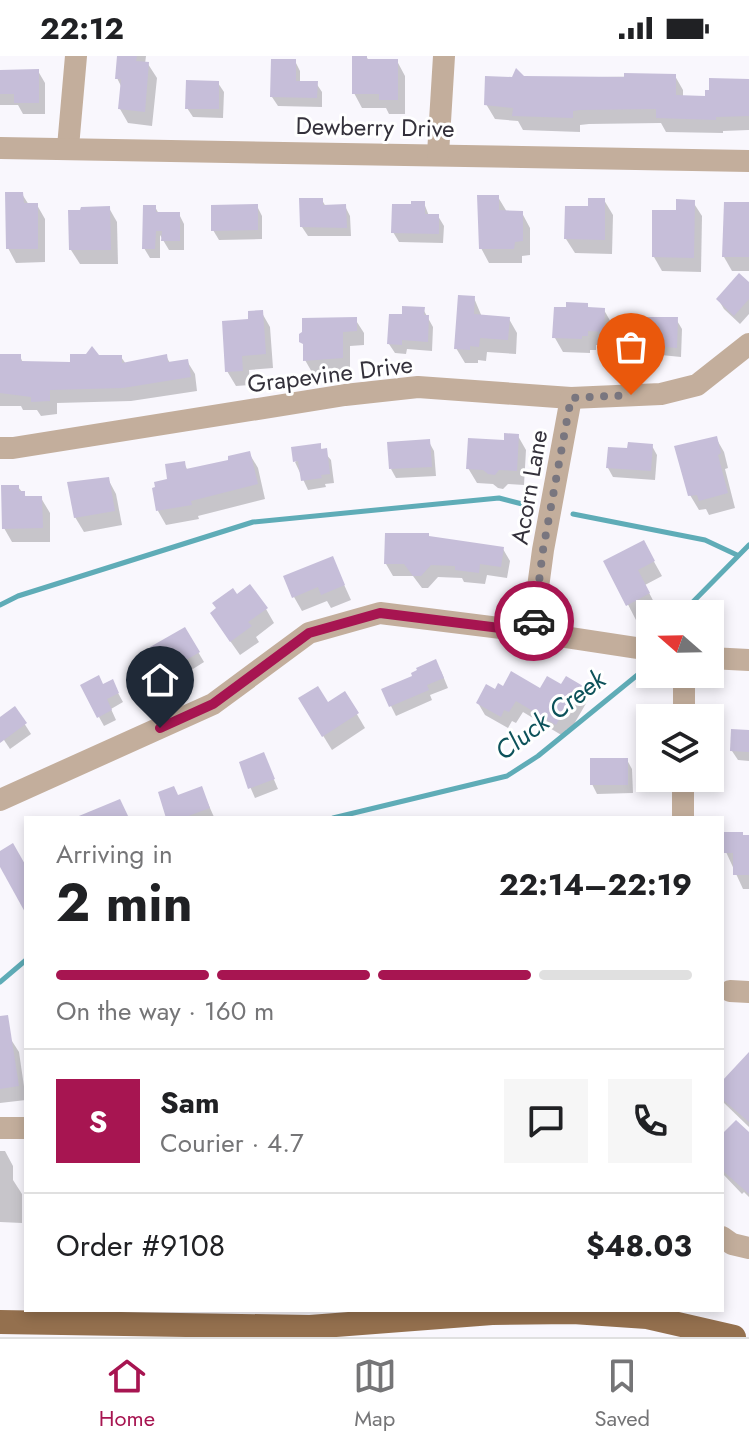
<!DOCTYPE html>
<html lang="en">
<head>
<meta charset="utf-8">
<style>
  body { margin:0; font-family:Jost,sans-serif; background:#f6f6f6; color:#202124; height:100vh; display:flex; flex-direction:column; font-size:30px; white-space:nowrap }
  * { box-sizing:border-box; margin:0 }
  p { font-size:26px; color:#757577 }
  .icon { flex:none; width:44px; height:44px; fill:none; stroke:currentColor; stroke-width:2; stroke-linecap:round; stroke-linejoin:round }
  .map { position:relative; flex:1; overflow:hidden }
  .side { position:absolute; left:24px; top:760px; width:700px; height:496px; display:flex; flex-direction:column; background:#fff; border-radius:0px; box-shadow:0 4px 12px #0003 }
  .side>* { flex:none }
  .needle { width:52px; rotate:290deg }
  .buttons { position:absolute; left:636px; top:544px; display:grid; gap:16px }
  .buttons a { display:grid; place-items:center; width:88px; height:88px; border-radius:0px; background:#fff; box-shadow:0 4px 12px #0003; font-size:40px }
  .pin { position:absolute; display:grid; place-items:center; width:68px; height:68px; color:#fff; margin:-82px -34px; border-radius:50% 50% 50% 0; rotate:-45deg; box-shadow:0 0 8px #0007 }
  .pin .icon { rotate:45deg }
  .courier { position:absolute; display:grid; place-items:center; width:80px; height:80px; margin:-40px; border:6px solid #a71551; border-radius:50%; background:#fff; color:#222; box-shadow:0 2px 10px #0007 }
  .headline em { font-style:normal; font-weight:700 }
  .headline div { display:flex; flex-direction:column-reverse }
  .headline { display:flex; align-items:center; justify-content:space-between; height:136px; padding:0 32px }
  h1 { font-size:52px; font-weight:700; line-height:60px }
  .bar { display:grid; grid-template-columns:repeat(4,1fr); gap:12px 8px; align-content:center; height:96px; padding:0 32px }
  .bar i { height:10px; border-radius:6px; background:#e0e0e0 }
  .bar .active { background:#a71551 }
  .bar p { grid-column:span 4 }
  .line { display:flex; align-items:center; gap:20px; padding:0 32px; border-top:2px solid #e0e0e0 }
  .line div { flex:1 }
  .round { display:grid; place-items:center; flex:none; width:84px; height:84px; border-radius:0px; background:#f6f6f6 }
  .status { display:flex; justify-content:space-between; align-items:center; height:56px; padding:0 40px; background:#fff; direction:ltr }
  .status svg { height:22px; fill:currentColor }
  .dock { display:flex; justify-content:space-around; align-items:center; height:112px; border-top:2px solid #e0e0e0; background:#fff; font-size:22px; color:#757577 }
  .dock a { display:grid; justify-items:center; gap:4px }
  .dock .active { color:#a71551 }
  .map>svg:first-child { display:block }
</style>
</head>
<body>
<div class="status"><b>22:12</b><svg viewBox="0 0 49 12"><path d="M0 12V9h3v3zM5 12V6h3v6zM10 12V3h3v9zM15 12V0h3v12zM26 1h20v11H26zM47 4h2v5h-2z"/></svg></div>
<div class="map">
<svg width="749" height="1281" viewBox="0 0 749 1281">
  <rect width="100%" height="100%" fill="#f9f7fd"/>
  <g fill="#0003">
    <polygon points="119,0 146,0 145,8 148,8 157,22 152,70 128,67 120,53 122,32 117,22"/>
    <polygon points="366,0 369,5 397,5 405,20 405,58 389,58 386,52 362,52 354,37"/>
    <polygon points="295,5 300,15 300,27 316,27 322,36 322,51 278,50 272,41"/>
    <polygon points="0,14 38,15 45,27 45,58 23,58 18,49 0,49"/>
    <polygon points="675,20 683,34 683,42 707,42 749,25 749,74 723,75 723,77 666,76 661,67 589,68 580,69 580,76 523,74 518,65 495,63 486,48 523,22"/>
    <polygon points="218,27 224,36 223,62 193,61 187,52"/>
    <polygon points="22,138 29,149 37,149 45,163 45,206 16,207 8,192"/>
    <polygon points="498,141 507,156 522,157 530,172 530,199 522,200 522,207 489,207 481,192"/>
    <polygon points="322,144 326,151 345,150 350,160 351,180 308,180 302,171"/>
    <polygon points="604,144 613,159 612,198 575,197 566,183 590,152"/>
    <polygon points="693,146 702,160 701,216 662,215 654,201 678,156"/>
    <polygon points="424,147 429,160 438,160 444,170 443,187 399,186 393,176"/>
    <polygon points="749,148 749,215 732,215 724,201"/>
    <polygon points="257,150 262,160 262,183 219,184 213,174"/>
    <polygon points="155,151 159,158 179,158 184,168 184,194 169,194 160,179 160,202 150,202 144,192"/>
    <polygon points="109,152 117,166 118,208 80,208 71,194"/>
    <polygon points="749,229 749,258 740,268 724,253 718,243"/>
    <polygon points="474,242 482,261 509,263 517,277 516,298 487,296 486,305 478,304 478,307 465,307 456,292"/>
    <polygon points="587,249 589,253 604,254 612,268 611,290 596,289 596,294 590,294 590,297 563,296 555,282"/>
    <polygon points="423,253 433,271 432,295 407,293 406,298 395,297 389,288 403,261"/>
    <polygon points="262,257 270,271 273,312 249,314 250,329 236,330 227,315 251,265"/>
    <polygon points="355,263 364,277 364,289 350,290 350,316 313,318 305,304"/>
    <polygon points="676,263 682,273 681,301 640,297 635,288"/>
    <polygon points="0,300 20,300 23,307 72,308 98,301 121,301 126,308 166,300 170,307 187,305 195,318 197,335 131,345 57,347 57,358 41,360 37,354 23,354 21,350 0,350"/>
    <polygon points="518,380 526,394 524,429 508,428 503,433 498,432 493,428 477,427 468,412"/>
    <polygon points="716,382 724,396 728,412 725,413 735,452 709,459 706,453 699,454 690,439"/>
    <polygon points="429,386 434,395 436,420 396,422 391,413"/>
    <polygon points="319,390 331,404 334,427 325,428 326,431 308,434 295,406"/>
    <polygon points="652,390 657,399 655,424 613,421 608,412 629,394"/>
    <polygon points="249,397 258,412 265,443 198,460 199,463 166,469 158,455 169,425 184,407 188,415 231,405"/>
    <polygon points="108,423 116,438 122,469 84,476 75,461"/>
    <polygon points="18,431 27,442 41,442 50,457 50,486 12,486 4,472"/>
    <polygon points="430,482 503,493 510,505 507,522 487,519 485,528 464,526 462,522 438,521 428,532 422,532 413,520 393,520 386,508"/>
    <polygon points="643,486 662,520 645,529 657,552 636,564 606,506"/>
    <polygon points="332,502 351,544 331,552 327,545 302,555 294,541"/>
    <polygon points="237,541 266,553 274,567 256,581 259,586 240,599 221,572"/>
    <polygon points="185,574 204,606 185,618 188,624 177,631 153,592"/>
    <polygon points="441,615 448,632 430,639 432,644 396,660 383,634"/>
    <polygon points="112,626 123,646 111,653 116,664 104,670 99,661"/>
    <polygon points="581,631 588,644 570,675 567,673 563,680 523,656 516,667 512,665 508,672 485,659 478,647 496,636"/>
    <polygon points="345,638 365,672 332,694 309,657"/>
    <polygon points="15,653 31,678 10,693 0,678 0,663"/>
    <polygon points="749,676 749,705 738,704 732,695"/>
    <polygon points="263,698 278,733 255,742 244,717"/>
    <polygon points="627,704 632,713 633,737 597,738 592,728"/>
    <polygon points="201,732 214,761 168,762 178,741"/>
    <polygon points="744,781 749,781 749,833 743,833 726,796"/>
    <polygon points="10,982 19,996 26,1044 0,1047 0,984"/>
    <polygon points="749,999 749,1071 722,1045 722,1031"/>
    <polygon points="749,1080 749,1141 744,1136 742,1138 722,1117 722,1081"/>
    <polygon points="0,1095 5,1095 13,1110 13,1124 22,1138 22,1167 0,1166"/>
  </g>
  <g fill="none" stroke-linecap="round" stroke-linejoin="round">
    <g stroke="#5facb7" stroke-width="5">
      <polyline points="573,458 705,484 737,499"/>
      <polyline points="0,549 18,540 253,466 499,442 530,450"/>
      <polyline points="681,558 749,489"/>
      <polyline points="333,762 507,720 538,700 646,612"/>
      <polyline points="0,926 26,904"/>
    </g>
  </g>
  <g fill="#c6bed9">
    <polygon points="117,0 137,0 136,5 149,6 145,56 118,53 121,23 115,23"/>
    <polygon points="352,0 367,0 367,3 398,3 398,44 379,44 379,38 352,38"/>
    <polygon points="271,3 296,3 296,25 318,25 317,42 270,41"/>
    <polygon points="516,12 524,20 624,21 624,17 676,18 676,39 705,40 705,34 709,34 709,22 749,23 749,60 716,61 716,64 656,62 656,53 580,54 573,55 573,62 512,60 513,52 484,49 485,20 512,21"/>
    <polygon points="39,13 39,47 14,47 14,38 0,38 0,14"/>
    <polygon points="186,24 219,25 219,53 185,53"/>
    <polygon points="5,136 23,136 24,147 38,147 38,193 6,193"/>
    <polygon points="477,139 499,139 499,154 523,155 523,185 515,186 514,193 479,193"/>
    <polygon points="299,142 323,142 323,149 346,148 347,172 300,171"/>
    <polygon points="588,142 605,142 605,184 564,183 565,150 588,150"/>
    <polygon points="676,143 695,144 694,202 652,201 652,154 676,154"/>
    <polygon points="411,145 425,145 425,158 439,158 439,178 391,177 392,148 411,148"/>
    <polygon points="724,146 749,146 749,201 722,201"/>
    <polygon points="258,148 258,174 211,175 211,149"/>
    <polygon points="143,149 156,149 156,156 180,156 180,185 161,185 162,175 156,175 155,193 142,193"/>
    <polygon points="110,150 111,194 69,194 68,154 80,154 81,151"/>
    <polygon points="739,217 749,226 749,243 734,260 716,243"/>
    <polygon points="458,239 475,240 474,258 510,261 508,284 480,282 479,291 470,290 470,294 454,293"/>
    <polygon points="566,246 588,247 588,251 605,252 604,276 588,275 588,280 582,280 582,283 552,282 554,251 566,251"/>
    <polygon points="402,250 425,251 424,259 429,259 428,286 402,284 402,289 387,288 389,258 402,258"/>
    <polygon points="263,254 266,298 242,300 243,315 225,316 222,265 248,263 248,255"/>
    <polygon points="357,261 357,275 343,276 343,302 303,305 303,288 299,286 299,278 302,276 302,262"/>
    <polygon points="633,261 678,261 677,292 633,288"/>
    <polygon points="92,290 99,299 122,299 122,307 167,298 168,306 188,303 191,321 123,332 50,334 50,345 31,346 31,341 0,337 0,298 21,298 21,305 70,306 70,298 86,298"/>
    <polygon points="504,377 519,378 517,415 499,414 495,419 488,418 483,414 466,413 468,382 504,384"/>
    <polygon points="717,380 721,397 718,399 728,437 699,445 697,439 688,440 674,390"/>
    <polygon points="430,383 432,411 389,413 387,386"/>
    <polygon points="628,386 653,388 651,415 606,412 608,391 627,392"/>
    <polygon points="321,387 321,393 327,392 330,418 321,419 322,422 301,425 298,405 293,406 291,391"/>
    <polygon points="250,395 258,428 191,445 192,449 156,455 152,432 155,431 154,426 167,423 165,408 185,405 186,413 228,404 228,400"/>
    <polygon points="109,421 115,455 74,462 67,426"/>
    <polygon points="1,429 19,429 19,435 25,435 25,440 42,440 43,472 2,473"/>
    <polygon points="385,477 429,477 429,480 504,491 501,511 480,508 479,517 455,514 455,510 431,509 421,520 413,520 404,508 384,508"/>
    <polygon points="644,484 655,505 638,514 650,537 626,550 603,505"/>
    <polygon points="333,500 345,529 321,539 318,531 292,542 283,520"/>
    <polygon points="250,528 268,552 248,566 252,570 230,586 210,557 216,552 212,547 233,532 237,538"/>
    <polygon points="185,571 200,596 181,607 185,614 170,623 150,591"/>
    <polygon points="436,603 444,622 427,629 429,634 389,651 381,633 412,620 411,617 417,614 416,612"/>
    <polygon points="511,615 540,632 547,620 561,628 566,620 583,630 563,663 560,662 556,669 516,645 509,656 504,654 501,661 476,647 486,628 495,633 498,627 503,630"/>
    <polygon points="99,619 103,628 113,623 119,637 107,643 112,654 97,662 80,629"/>
    <polygon points="318,630 328,646 345,635 359,657 322,681 298,642"/>
    <polygon points="15,650 27,667 0,687 0,661"/>
    <polygon points="731,673 749,674 749,696 730,695"/>
    <polygon points="264,696 275,723 248,733 239,706"/>
    <rect x="590" y="702" width="38" height="27"/>
    <polygon points="174,730 178,739 202,730 210,752 183,762 166,762 158,736"/>
    <polygon points="120,743 129,762 74,762"/>
    <polygon points="723,776 743,776 743,779 749,779 749,819 733,819 733,797 724,797"/>
    <polygon points="13,787 26,810 26,858 0,811 0,795"/>
    <polygon points="8,959 19,1030 0,1033 0,960"/>
    <polygon points="749,996 749,1066 722,1043 722,1025"/>
    <polygon points="736,1064 749,1076 749,1138 722,1114 722,1078"/>
  </g>
  <g fill="none" stroke-linecap="round" stroke-linejoin="round">
    <g stroke="#c3ae9c" stroke-width="22">
      <polyline points="68,91 76,0"/>
      <polyline points="0,92 749,105"/>
      <polyline points="438,98 444,0"/>
      <polyline points="0,392 13,392 345,339 418,331 571,342 661,338 697,329 749,288"/>
      <polyline points="532,576 543,494 571,342"/>
      <polyline points="710,602 749,604"/>
      <polyline points="684,662 684,618"/>
      <polyline points="0,744 213,648 309,577 380,557 532,576 650,594"/>
      <polyline points="683,762 683,722"/>
      <polyline points="730,935 749,936"/>
      <polyline points="0,1072 26,1072"/>
      <polyline points="722,1181 732,1188 749,1192"/>
    </g>
    <polyline stroke="#94704e" stroke-width="24" points="0,1266 310,1271 492,1257 573,1256 647,1261 734,1281"/>
  </g>
  <g fill="none" stroke-linecap="round" stroke-linejoin="round">
    <polyline stroke="#79767f" stroke-width="8" stroke-dasharray="0 14.4" points="534,565 543,494 571,342 631,339"/>
    <polyline stroke="#a71551" stroke-width="10" points="160,672 213,648 309,577 380,557 532,576 534,565"/>
  </g>
  <g text-anchor="middle" dominant-baseline="central" stroke-width="6" stroke-linejoin="round" paint-order="stroke">
    <g font-size="24" fill="#34313b" stroke="#fff">
      <text transform="translate(375 71) rotate(1)">Dewberry Drive</text>
      <text transform="translate(330 318) rotate(-7)">Grapevine Drive</text>
      <text transform="translate(529 431) rotate(-80)">Acorn Lane</text>
    </g>
    <g font-size="26" font-style="italic" fill="#0d525a" stroke="#fff">
      <text transform="translate(550 659) rotate(-37)">Cluck Creek</text>
    </g>
  </g>
</svg>
<div class="buttons">
<a><svg class="needle" viewBox="-14 -14 28 28"><path d="M0-13l5 13h-10z" fill="#e53935"/><path d="M0 13l5-13h-10z" fill="#757577"/></svg></a>
<a><svg class="icon" aria-label="layers" viewBox="0 0 24 24"><path d="M12 4l9 5-9 5-9-5zM3 14l9 5 9-5"/></svg></a>
</div>
<div class="pin" style="left:631px;top:339px;background:#ea580c"><svg class="icon" aria-label="bag" viewBox="0 0 24 24"><path d="M5 8h14l-1 12H6zM9 8a3 3 0 0 1 6 0"/></svg></div>
<div class="pin" style="left:160px;top:672px;background:#1f2937"><svg class="icon" aria-label="home" viewBox="0 0 24 24"><path d="M3 11l9-7 9 7M6 9v11h12V9"/></svg></div>
<div class="courier" style="left:534px;top:565px"><svg class="icon" aria-label="car" viewBox="0 0 24 24"><path d="M5 17H2v-5l4-1 3-4h7l3 4 3 1v5h-3M9 17h6M6 11h13"/><circle cx="7" cy="17" r="2"/><circle cx="17" cy="17" r="2"/></svg></div>
<section class="side">
<div class="headline"><div><h1>2 min</h1><p>Arriving in</p></div><em>22:14–22:19</em></div>
<div class="bar"><i class="active"></i><i class="active"></i><i class="active"></i><i></i><p>On the way · 160 m</p></div>
<div class="line" style="height:144px"><b class="round" style="background:#a71551;color:#fff">S</b><div><b>Sam</b><p>Courier · 4.7</p></div><a class="round"><svg class="icon" aria-label="chat" viewBox="0 0 24 24"><path d="M4 5h16v11H9l-5 4z"/></svg></a><a class="round"><svg class="icon" aria-label="phone" viewBox="0 0 24 24"><path d="M5 4h4l2 5-3 2q2 4 5 5l2-3 5 2v4C11 20 4 13 5 4z"/></svg></a></div>
<div class="line" style="height:104px"><div>Order #9108</div><b>$48.03</b></div>
</section>
</div>
<nav class="dock">
<a class="active"><svg class="icon" aria-label="home" viewBox="0 0 24 24"><path d="M3 11l9-7 9 7M6 9v11h12V9"/></svg>Home</a>
<a><svg class="icon" aria-label="map" viewBox="0 0 24 24"><path d="M3 6l6-2 6 2 6-2v14l-6 2-6-2-6 2zM9 4v14M15 6v14"/></svg>Map</a>
<a><svg class="icon" aria-label="saved" viewBox="0 0 24 24"><path d="M7 4h10v16l-5-4-5 4z"/></svg>Saved</a>
</nav>
</body>
</html>
